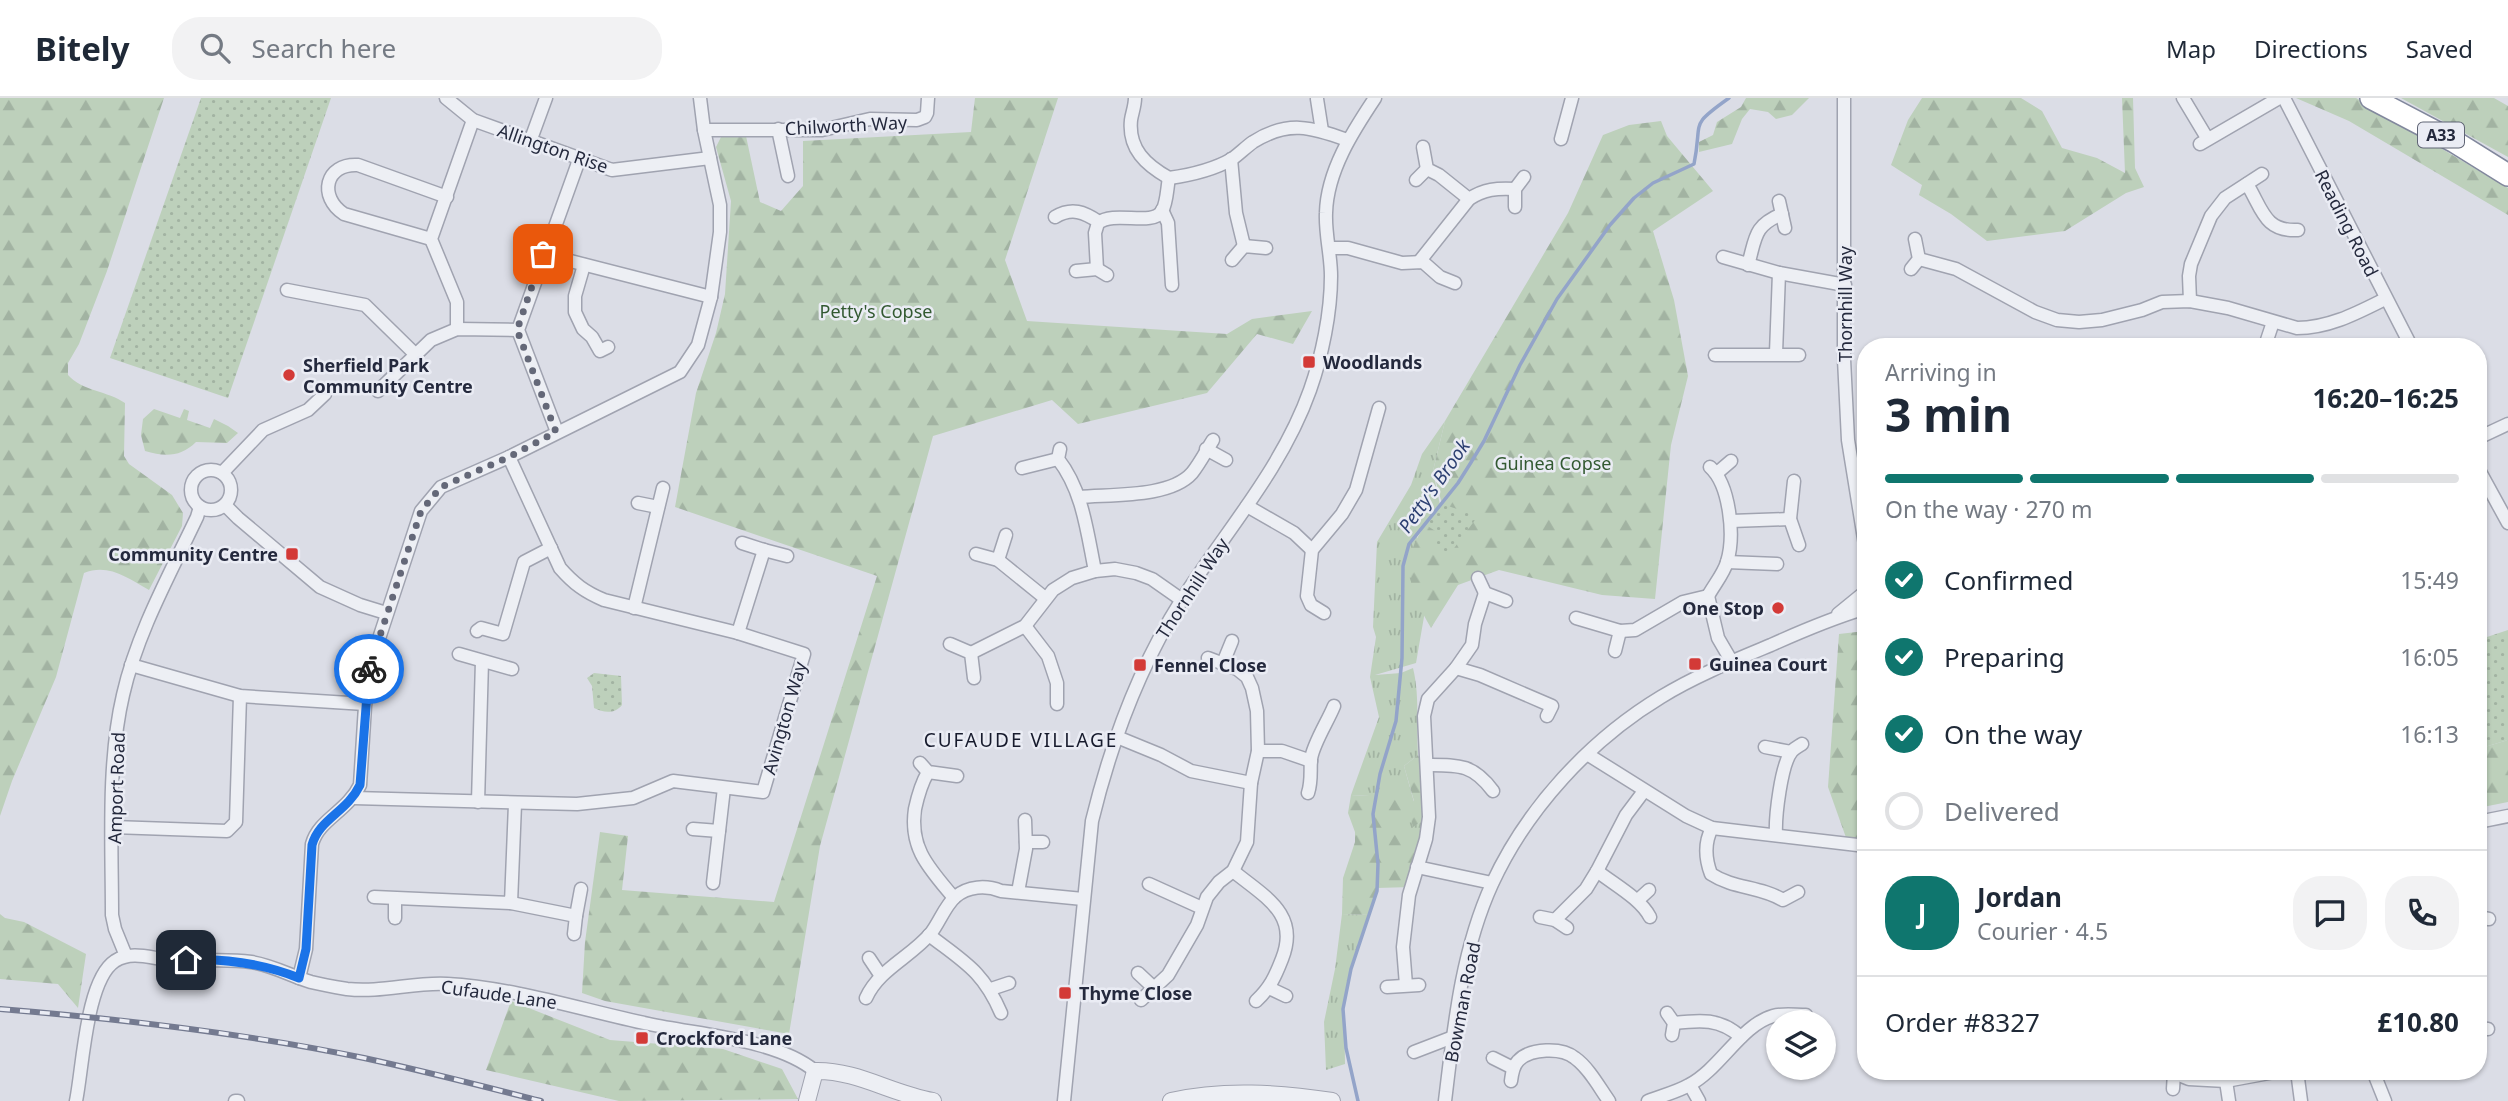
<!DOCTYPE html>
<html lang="en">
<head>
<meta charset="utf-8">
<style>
  body { margin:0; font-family:"Noto Sans",sans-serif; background:#f2f2f3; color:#1f2937; height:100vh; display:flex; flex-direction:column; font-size:26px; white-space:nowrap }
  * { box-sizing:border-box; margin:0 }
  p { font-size:23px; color:#747a83 }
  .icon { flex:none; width:38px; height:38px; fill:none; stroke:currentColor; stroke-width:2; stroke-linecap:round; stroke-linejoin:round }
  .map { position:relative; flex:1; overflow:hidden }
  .panel { position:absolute; left:1857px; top:240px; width:630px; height:742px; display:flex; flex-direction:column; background:#fff; border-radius:28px; box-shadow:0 2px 5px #0004 }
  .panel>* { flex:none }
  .tools { position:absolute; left:1766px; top:912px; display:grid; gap:14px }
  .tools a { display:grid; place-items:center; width:70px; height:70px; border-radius:50%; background:#fff; box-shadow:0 2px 5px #0004; font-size:35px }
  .pin { position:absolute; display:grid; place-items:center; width:60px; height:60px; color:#fff; margin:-30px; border-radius:14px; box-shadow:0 4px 10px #0006 }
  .courier { position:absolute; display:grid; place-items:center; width:70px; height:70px; margin:-35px; border:5px solid #1a73e8; border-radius:50%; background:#fff; color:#222; box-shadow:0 2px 9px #0007 }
  .head em { font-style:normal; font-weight:700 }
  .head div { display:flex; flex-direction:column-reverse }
  .head { display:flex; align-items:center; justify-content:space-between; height:119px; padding:0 28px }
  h1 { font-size:46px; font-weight:700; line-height:52px }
  .bar { display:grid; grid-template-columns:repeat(4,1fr); gap:10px 7px; align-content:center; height:84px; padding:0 28px }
  .bar i { height:9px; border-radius:5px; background:#e0e1e3 }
  .bar .current { background:#0f766e }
  .bar p { grid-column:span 4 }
  .line { display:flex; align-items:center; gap:18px; padding:0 28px; border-top:2px solid #e0e1e3 }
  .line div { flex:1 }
  .round { display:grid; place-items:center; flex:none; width:74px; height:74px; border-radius:28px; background:#f2f2f3 }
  ol { padding:0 28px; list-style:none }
  li { display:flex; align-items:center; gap:21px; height:77px }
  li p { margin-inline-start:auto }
  li .icon { padding:7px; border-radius:50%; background:#0f766e; color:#fff; stroke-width:4 }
  li:last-child { color:#747a83 }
  li i { width:38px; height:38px; border:4px solid #e0e1e3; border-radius:50% }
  header { display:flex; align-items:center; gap:42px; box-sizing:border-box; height:98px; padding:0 35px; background:#fff; border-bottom:2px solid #e0e1e3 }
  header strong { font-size:33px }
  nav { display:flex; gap:38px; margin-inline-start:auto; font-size:24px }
  .search { width:490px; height:63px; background:#f2f2f3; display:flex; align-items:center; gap:18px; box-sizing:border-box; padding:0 24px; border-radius:28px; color:#747a83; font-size:26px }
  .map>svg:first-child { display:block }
</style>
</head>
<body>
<header>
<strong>Bitely</strong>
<div class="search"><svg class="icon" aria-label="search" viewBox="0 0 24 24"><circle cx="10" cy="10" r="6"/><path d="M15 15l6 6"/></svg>Search here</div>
<nav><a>Map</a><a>Directions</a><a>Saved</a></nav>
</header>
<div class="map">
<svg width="2508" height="1003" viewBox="0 0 2508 1003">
  <defs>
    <pattern id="grass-tufts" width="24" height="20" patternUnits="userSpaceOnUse" patternTransform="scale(1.75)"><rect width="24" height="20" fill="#bdd0bb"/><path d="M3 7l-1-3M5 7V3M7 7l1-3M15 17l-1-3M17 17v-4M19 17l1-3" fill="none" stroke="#a2b3a2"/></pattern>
    <pattern id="forest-firs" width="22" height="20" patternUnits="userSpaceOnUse" patternTransform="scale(1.75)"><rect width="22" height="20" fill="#bdd0bb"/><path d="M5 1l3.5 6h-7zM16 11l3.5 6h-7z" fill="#a2b3a2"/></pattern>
    <pattern id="park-dots" width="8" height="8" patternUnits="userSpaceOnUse" patternTransform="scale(1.75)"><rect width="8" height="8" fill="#bdd0bb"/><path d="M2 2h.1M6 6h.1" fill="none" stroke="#a2b3a2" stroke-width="1.8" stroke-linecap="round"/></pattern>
  </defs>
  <rect width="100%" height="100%" fill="#dbdde6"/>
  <g fill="url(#grass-tufts)">
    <path d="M1445 323 1433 373 1440 407 1417 439 1425 513 1416 565 1375 577 1401 575 1413 570C1420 598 1416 628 1418 657L1404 668 1414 704V728L1424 722 1416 754 1369 698 1351 697 1379 619 1370 579 1376 539 1373 529 1377 444 1411 387 1422 356Z"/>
    <polygon points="1342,816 1370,817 1351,871 1344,903 1345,966 1326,972 1324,924 1335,871"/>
  </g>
  <g fill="url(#forest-firs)">
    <path d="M0 0H164L107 173 79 246 68 265V277C82 293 108 293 125 305L124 358 129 366 172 397 183 415 182 428 149 492C128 480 108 465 84 475L56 579 12 683 0 718Z"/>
    <polygon points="975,0 1058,0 1005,162 1027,223 1227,236 1252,221 1312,213 1293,246 1257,236 1207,295 1078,326 1052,302 933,338 820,748 789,936 605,903 582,895 585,844 600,734 628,738 622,792 774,804 877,478 675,409 696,295 716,235 725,196 731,103 716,49 721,39 746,38 760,104 781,113 803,88 803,43 971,34"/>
    <polygon points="1746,0 1809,0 1792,17 1776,21 1768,14 1750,11 1742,21 1732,46 1699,54 1699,44 1713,37 1717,24 1741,9"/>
    <polygon points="1922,0 2021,0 2042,13 2062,50 2097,60 2125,75 2122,0 2133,0 2135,70 2144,89 2126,95 2065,133 1987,143 1951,116 1919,97 1922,87 1891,67 1908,22"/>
    <polygon points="2296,0 2356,0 2508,90 2508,117 2349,23"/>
    <polygon points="2401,0 2494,0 2508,8 2508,59"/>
    <path d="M1661 23 1667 38 1713 93 1653 133 1674 202 1688 278 1671 347 1655 501 1602 497 1499 472 1458 487 1431 530C1414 502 1400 468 1419 437 1425 426 1434 416 1442 406L1433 373 1445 323 1568 115 1603 37 1629 27Z"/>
    <path d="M154 311 180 320 184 311 189 313 187 322 210 330 214 321 228 328 238 335 227 345 196 344C181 359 165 359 145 353L141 337 143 321Z"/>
    <polygon points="1865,533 1865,751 1849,748 1828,689 1839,536"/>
    <polygon points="2508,642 2508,704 2478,710 2478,651"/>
    <polygon points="1418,657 1423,667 1424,722 1413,729 1407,706 1414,703 1404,668"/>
    <polygon points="1376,695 1389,697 1403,708 1401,728 1418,757 1411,789 1377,790 1370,817 1342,816 1343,780 1355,744 1355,734 1348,715 1351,697 1369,698"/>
    <polygon points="0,816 5,820 24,824 86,856 78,910 58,886 0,881"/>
    <polygon points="511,903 610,942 723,951 782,971 798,1001 619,1003 486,972"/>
  </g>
  <g fill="url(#park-dots)">
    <polygon points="201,0 331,0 228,300 110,260"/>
    <polygon points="1442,406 1478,418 1449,457 1435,445 1440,436 1426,427"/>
    <polygon points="2508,532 2508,642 2478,651 2478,542"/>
    <path d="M594 575 621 578 622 607C615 616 604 615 594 610L592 588 587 580Z"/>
  </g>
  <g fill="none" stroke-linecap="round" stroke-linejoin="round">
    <path stroke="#93a4c9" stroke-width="3.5" d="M1358 1003 1346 950 1343 911 1351 871 1377 793 1378 766 1373 716 1380 676 1396 623 1402 560 1403 468 1409 446 1458 385 1470 366 1484 343 1520 267 1557 201 1610 127 1634 100 1653 85 1694 66C1703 22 1688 29 1729 0"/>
    <g stroke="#a0a3b0" stroke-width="15">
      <g id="minor">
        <polyline points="446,0 473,22 612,72 710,60"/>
        <path d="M1135 0C1135 8 1132 15 1131 22 1128 51 1146 67 1169 80 1191 77 1213 72 1232 61 1239 56 1246 49 1253 44 1288 22 1311 29 1347 42"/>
        <polyline points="1844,0 1844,261 1848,342 1866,453"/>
        <polyline points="2183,0 2207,40"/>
        <polyline points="2284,0 2411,248"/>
        <polyline points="1317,1 1322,33"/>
        <polyline points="778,31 788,78"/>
        <polyline points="704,32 822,32 870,21 917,22 925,19 927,15 928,0"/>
        <polyline points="531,41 546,0"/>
        <polyline points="1561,41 1572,0"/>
        <polyline points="2200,46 2279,0"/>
        <polyline points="1423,49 1427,71 1439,77 1469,101"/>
        <polyline points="1231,61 1236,115 1244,148"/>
        <polyline points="1416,82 1427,71"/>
        <path d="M2247 86C2262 110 2264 134 2298 132"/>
        <polyline points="1779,103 1785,130"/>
        <polyline points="1515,109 1515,91 1524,79"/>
        <polyline points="1162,112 1168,125 1172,187"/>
        <path d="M1055 119C1072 109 1084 114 1099 124"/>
        <path d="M431 141 344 116C318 99 325 65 358 67L447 99"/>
        <polyline points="1330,150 1348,150 1402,165 1423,164 1440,179 1455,185"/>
        <polyline points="543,156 711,199"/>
        <polyline points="1723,159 1779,175 1845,187"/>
        <path d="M1919 161 1956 171 2035 214 2057 222 2079 224 2102 222 2142 212 2162 204 2190 203 2228 210 2297 230C2329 230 2357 215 2385 201"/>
        <polyline points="1232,162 1244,148 1266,150"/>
        <path d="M1419 164 1469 101C1484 91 1497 90 1515 91"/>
        <polyline points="584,167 575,198 575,214 583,231 592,239 600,253 608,249"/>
        <path d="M1748 167C1756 140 1753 128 1782 116"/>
        <path d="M1097 171 1095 135 1098 125C1115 112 1152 129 1162 113 1167 105 1167 90 1169 80"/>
        <polyline points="1911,171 1919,161 1915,141"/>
        <polyline points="1076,173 1097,171 1107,177"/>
        <polyline points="287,192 365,207 415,256"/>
        <polyline points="2190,203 2189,178 2191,166 2211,118 2225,100 2262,76"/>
        <polyline points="457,231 457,204 431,141 473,22"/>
        <polyline points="2265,248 2273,224"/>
        <polyline points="1776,255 1779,175"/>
        <polyline points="1715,257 1799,257"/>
        <polyline points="378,293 431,242 457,231 518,232"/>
        <polyline points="557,334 518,232 579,62"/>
        <polyline points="2478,340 2508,326"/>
        <path d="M1060 351 1058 361C1083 393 1087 434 1095 473"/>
        <polyline points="1206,351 1226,362"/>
        <polyline points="1022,370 1058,361"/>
        <polyline points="2478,370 2508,425"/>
        <circle cx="211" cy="392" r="20"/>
        <polyline points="222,375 263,332 308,312 325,296"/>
        <polyline points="1717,375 1731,363"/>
        <polyline points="1794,383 1790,421 1799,447"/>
        <path d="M1079 399C1111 396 1170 400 1192 375 1200 365 1206 353 1213 342"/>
        <polyline points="638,405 658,409"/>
        <polyline points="225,407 238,420 320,489 360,507 386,515"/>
        <polyline points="1247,408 1294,435 1312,452"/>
        <polyline points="1731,423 1790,421"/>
        <polyline points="764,452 787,458"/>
        <polyline points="976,456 998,462 1045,500"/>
        <polyline points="998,462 1006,437"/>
        <polyline points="1727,464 1777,466"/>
        <polyline points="1478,480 1485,495 1506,503"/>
        <path d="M1708 498C1714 487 1724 475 1727 464 1735 438 1730 387 1710 369"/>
        <polyline points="634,510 663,390"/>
        <polyline points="1324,515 1311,507 1307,498 1312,452 1342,416 1356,392 1379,310"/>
        <polyline points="1838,516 1865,494"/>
        <polyline points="1576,520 1620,533 1635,532 1683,504 1708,498 1718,540 1732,564"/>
        <polyline points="1025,528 1048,558 1057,585 1057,606"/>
        <polyline points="477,533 481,530 503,536 524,464 551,450"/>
        <polyline points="738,535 764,452 742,445"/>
        <polyline points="950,546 971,555 974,580"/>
        <polyline points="1615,553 1620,533"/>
        <polyline points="971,555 1025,528 1053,492 1072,480 1095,473 1115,471 1136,475 1152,481 1182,502"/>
        <polyline points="459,556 512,571"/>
        <polyline points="1223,565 1232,543"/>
        <polyline points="131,567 240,598 365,606"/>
        <polyline points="1456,570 1480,577 1552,608 1547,618"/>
        <polyline points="1117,639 1161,657 1191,673 1251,685"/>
        <polyline points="1765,649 1791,654"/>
        <polyline points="1258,653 1282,653 1311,663"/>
        <polyline points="1587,656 1686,718 1712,730 1866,748"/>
        <polyline points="920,665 928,674 957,678"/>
        <path d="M1427 667C1459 667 1473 666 1493 693"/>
        <path d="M928 674C921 686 918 697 915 711 909 751 930 771 954 800"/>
        <path d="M1308 695C1312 683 1310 673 1311 661 1313 646 1328 623 1334 608"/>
        <path d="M354 700 577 706 633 700 673 683 763 694 804 556 738 535 604 502C585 494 574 486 560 470L509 359"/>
        <polyline points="478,704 482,563"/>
        <polyline points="2478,724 2508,718"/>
        <polyline points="113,729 227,733 236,724 240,598"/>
        <path d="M1712 730C1704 745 1705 760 1711 776 1734 791 1760 788 1783 802L1798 794"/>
        <polyline points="693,731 719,733"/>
        <path d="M1776 737C1775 719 1781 666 1792 653 1795 650 1799 648 1802 646"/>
        <polyline points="1026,744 1043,744"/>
        <polyline points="1417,769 1492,785"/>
        <path d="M1233 773C1265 799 1300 816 1282 861 1275 879 1270 890 1256 903"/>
        <path d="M1597 773C1615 787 1641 801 1650 819"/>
        <polyline points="713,785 724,690"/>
        <polyline points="1149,786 1202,810"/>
        <polyline points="1018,794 1026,751 1025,722"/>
        <polyline points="374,799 511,805 515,706"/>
        <polyline points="395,801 395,820"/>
        <polyline points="1638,802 1649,792"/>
        <polyline points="511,805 576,818 574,836"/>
        <polyline points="576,818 581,791"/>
        <polyline points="1540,819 1555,822 1567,830"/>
        <polyline points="2478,819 2489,821"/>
        <polyline points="1555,822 1586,791 1597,773 1626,717 1644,693"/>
        <path d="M929 837C964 864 983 873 1001 915"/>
        <path d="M126 858 115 831 112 817C112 747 107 665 123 597 137 535 170 476 197 419L200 409"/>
        <polyline points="869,860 881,878"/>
        <polyline points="1138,875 1154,890"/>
        <path d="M299 880 306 851 312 746C319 721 347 714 360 687L367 577 421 413 441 389 509 359 680 274 698 247 711 199 720 134V107L704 32 700 0"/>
        <polyline points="1406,887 1403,849 1409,797 1426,741 1429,719 1424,618 1428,601 1456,570 1472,547 1475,526 1485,495"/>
        <polyline points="1387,889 1419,887"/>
        <polyline points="1269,890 1286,898"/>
        <polyline points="991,891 1009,885"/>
        <path d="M866 900C879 871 911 859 931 835 939 825 945 808 955 799 968 788 986 787 1001 793L1083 801"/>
        <polyline points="1141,902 1168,877 1197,827 1207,799 1219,784 1233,773 1247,744 1251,685 1258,653 1257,613 1252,590 1247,579 1237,571 1208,560"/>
        <polyline points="1667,915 1674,925 1672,937"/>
        <path d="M1674 925C1700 922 1720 920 1741 939"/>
        <polyline points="2478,930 2488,931"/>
        <polyline points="1414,954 1453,939"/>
        <polyline points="1493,960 1513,970"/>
        <polyline points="2169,973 2189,981 2226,983 2280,973"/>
        <polyline points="2297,973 2301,1003"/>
        <polyline points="2373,973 2385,1003"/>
        <path d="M1511 983C1512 975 1513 968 1518 963 1530 950 1562 949 1575 960 1589 970 1599 989 1609 1003"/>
        <polyline points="2226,983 2229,1003"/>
        <polyline points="1690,987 1699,1003"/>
        <polyline points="2173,991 2174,975"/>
        <path d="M76 1003C83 969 86 882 115 863 133 852 152 861 172 862 198 864 224 860 251 864 272 867 291 878 311 884 323 887 335 889 347 891 381 895 414 884 447 886 516 890 582 912 649 926 700 937 776 941 815 973"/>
        <polyline points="235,1003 238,1003"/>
        <path d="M1064 1003 1092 723C1111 645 1138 571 1181 503 1225 434 1282 371 1310 292 1322 258 1331 215 1331 178 1331 157 1325 136 1326 115 1327 73 1353 33 1375 0"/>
        <path d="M1445 1003C1454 929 1461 854 1492 786 1527 710 1590 642 1661 599 1695 578 1735 562 1771 547 1802 533 1833 520 1866 510"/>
        <path d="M1648 1003C1661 998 1677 994 1689 987 1720 971 1741 927 1773 918 1783 915 1795 917 1806 917"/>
      </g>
    </g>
    <g stroke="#a0a3b0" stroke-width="18">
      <g id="tertiary">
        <path d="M807 1003 815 973C857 972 892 996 933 1003"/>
        <path d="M1171 1003C1224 991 1279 995 1332 1003"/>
      </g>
    </g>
    <g stroke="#82889d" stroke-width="24">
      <polyline id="trunk" points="2371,0 2455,44 2508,77"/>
    </g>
    <use href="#minor" stroke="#edeff4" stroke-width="12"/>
    <use href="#tertiary" stroke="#edeff4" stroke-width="16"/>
    <use href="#trunk" stroke="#fff" stroke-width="21"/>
    <g stroke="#747a90" stroke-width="6">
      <path id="rail" d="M0 911C122 921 244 935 364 960 424 973 482 988 541 1003"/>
    </g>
    <use href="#rail" stroke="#eaecf4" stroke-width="3.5" stroke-dasharray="10" stroke-linecap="butt"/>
  </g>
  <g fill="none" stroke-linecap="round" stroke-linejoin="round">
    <polyline stroke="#646878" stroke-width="7" stroke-dasharray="0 12.6" points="369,571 421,413 441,389 509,359 556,334 517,232 543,156"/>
    <path stroke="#1a73e8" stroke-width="9" d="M186 862C226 860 261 865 299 880L306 851 312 747C319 721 347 714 360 687L369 571"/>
  </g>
  <g fill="#d33a37" stroke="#eaecf4" stroke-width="2.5">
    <rect x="1302" y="257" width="14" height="14" rx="3.5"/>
    <circle cx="289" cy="277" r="7"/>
    <rect x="285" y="449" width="14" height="14" rx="3.5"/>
    <circle cx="1778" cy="510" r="7"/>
    <rect x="1688" y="559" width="14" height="14" rx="3.5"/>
    <rect x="1133" y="560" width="14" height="14" rx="3.5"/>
    <rect x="1058" y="888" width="14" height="14" rx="3.5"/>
    <rect x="635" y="933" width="14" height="14" rx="3.5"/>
  </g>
  <g text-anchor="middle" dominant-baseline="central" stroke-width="5" stroke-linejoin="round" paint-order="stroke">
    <rect fill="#eaecf4" stroke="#5f6474" stroke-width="2" x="2418" y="24.5" width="46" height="25" rx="5"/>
    <g font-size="16" font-weight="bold" fill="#24293d">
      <text x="2441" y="37">A33</text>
    </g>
    <g font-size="18" fill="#24293d" stroke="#eaecf4">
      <text transform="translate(846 27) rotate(-3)">Chilworth Way</text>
      <text transform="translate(553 50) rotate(19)">Allington Rise</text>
      <text transform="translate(2347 125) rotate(63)">Reading Road</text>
      <text transform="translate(1845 206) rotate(-90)">Thornhill Way</text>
      <text transform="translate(1192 490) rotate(-57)">Thornhill Way</text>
      <text transform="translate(784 620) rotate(-74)">Avington Way</text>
      <text transform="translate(116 690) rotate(-88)">Amport Road</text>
      <text transform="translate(499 896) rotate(8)">Cufaude Lane</text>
      <text transform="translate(1462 904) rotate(-79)">Bowman Road</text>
    </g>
    <g font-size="18" fill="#325931" stroke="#eaecf4">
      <text x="876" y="213">Petty's Copse</text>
      <text x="1553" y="365">Guinea Copse</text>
    </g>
    <g font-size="18" font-weight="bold" fill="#24293d" stroke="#eaecf4" text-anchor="start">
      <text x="1323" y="264">Woodlands</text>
      <text x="303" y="267">Sherfield Park<tspan x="303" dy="21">Community Centre</tspan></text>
      <text x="278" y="456" text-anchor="end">Community Centre</text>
      <text x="1764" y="510" text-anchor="end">One Stop</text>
      <text x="1709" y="566">Guinea Court</text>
      <text x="1154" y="567">Fennel Close</text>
      <text x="1079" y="895">Thyme Close</text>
      <text x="656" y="940">Crockford Lane</text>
    </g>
    <g font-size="19" font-style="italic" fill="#2d4072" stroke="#eaecf4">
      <text transform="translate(1434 388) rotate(-55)">Petty's Brook</text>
    </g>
    <g font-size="19" letter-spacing="2" fill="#171b2d" stroke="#eaecf4">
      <text x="1021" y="642">CUFAUDE VILLAGE</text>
    </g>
  </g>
</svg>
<div class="tools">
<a><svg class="icon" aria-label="layers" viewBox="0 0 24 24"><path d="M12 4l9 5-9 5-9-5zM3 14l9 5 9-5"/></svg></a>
</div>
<div class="pin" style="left:543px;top:156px;background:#ea580c"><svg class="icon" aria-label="bag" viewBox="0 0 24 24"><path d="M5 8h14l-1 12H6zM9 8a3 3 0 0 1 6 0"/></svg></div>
<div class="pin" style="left:186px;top:862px;background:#1f2937"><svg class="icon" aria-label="home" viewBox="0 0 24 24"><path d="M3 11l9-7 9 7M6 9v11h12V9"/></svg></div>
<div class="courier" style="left:369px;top:571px"><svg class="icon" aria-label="bike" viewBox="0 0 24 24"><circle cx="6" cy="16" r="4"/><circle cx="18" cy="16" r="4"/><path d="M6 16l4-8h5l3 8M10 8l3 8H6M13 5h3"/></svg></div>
<section class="panel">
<div class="head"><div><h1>3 min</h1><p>Arriving in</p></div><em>16:20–16:25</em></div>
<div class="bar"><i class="current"></i><i class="current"></i><i class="current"></i><i></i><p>On the way · 270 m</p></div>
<ol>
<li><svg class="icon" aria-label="check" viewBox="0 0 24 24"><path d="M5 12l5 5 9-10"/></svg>Confirmed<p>15:49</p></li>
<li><svg class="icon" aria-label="check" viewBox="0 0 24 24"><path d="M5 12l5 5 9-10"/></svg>Preparing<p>16:05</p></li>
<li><svg class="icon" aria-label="check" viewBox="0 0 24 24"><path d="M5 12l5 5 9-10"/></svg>On the way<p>16:13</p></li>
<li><i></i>Delivered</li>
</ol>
<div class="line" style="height:126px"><b class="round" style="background:#0f766e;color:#fff">J</b><div><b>Jordan</b><p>Courier · 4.5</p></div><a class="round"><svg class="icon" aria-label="chat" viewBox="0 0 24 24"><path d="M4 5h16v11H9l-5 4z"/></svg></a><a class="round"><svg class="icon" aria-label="phone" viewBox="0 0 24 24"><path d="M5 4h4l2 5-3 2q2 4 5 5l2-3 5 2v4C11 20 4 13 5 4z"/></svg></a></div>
<div class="line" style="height:91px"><div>Order #8327</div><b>£10.80</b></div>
</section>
</div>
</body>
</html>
